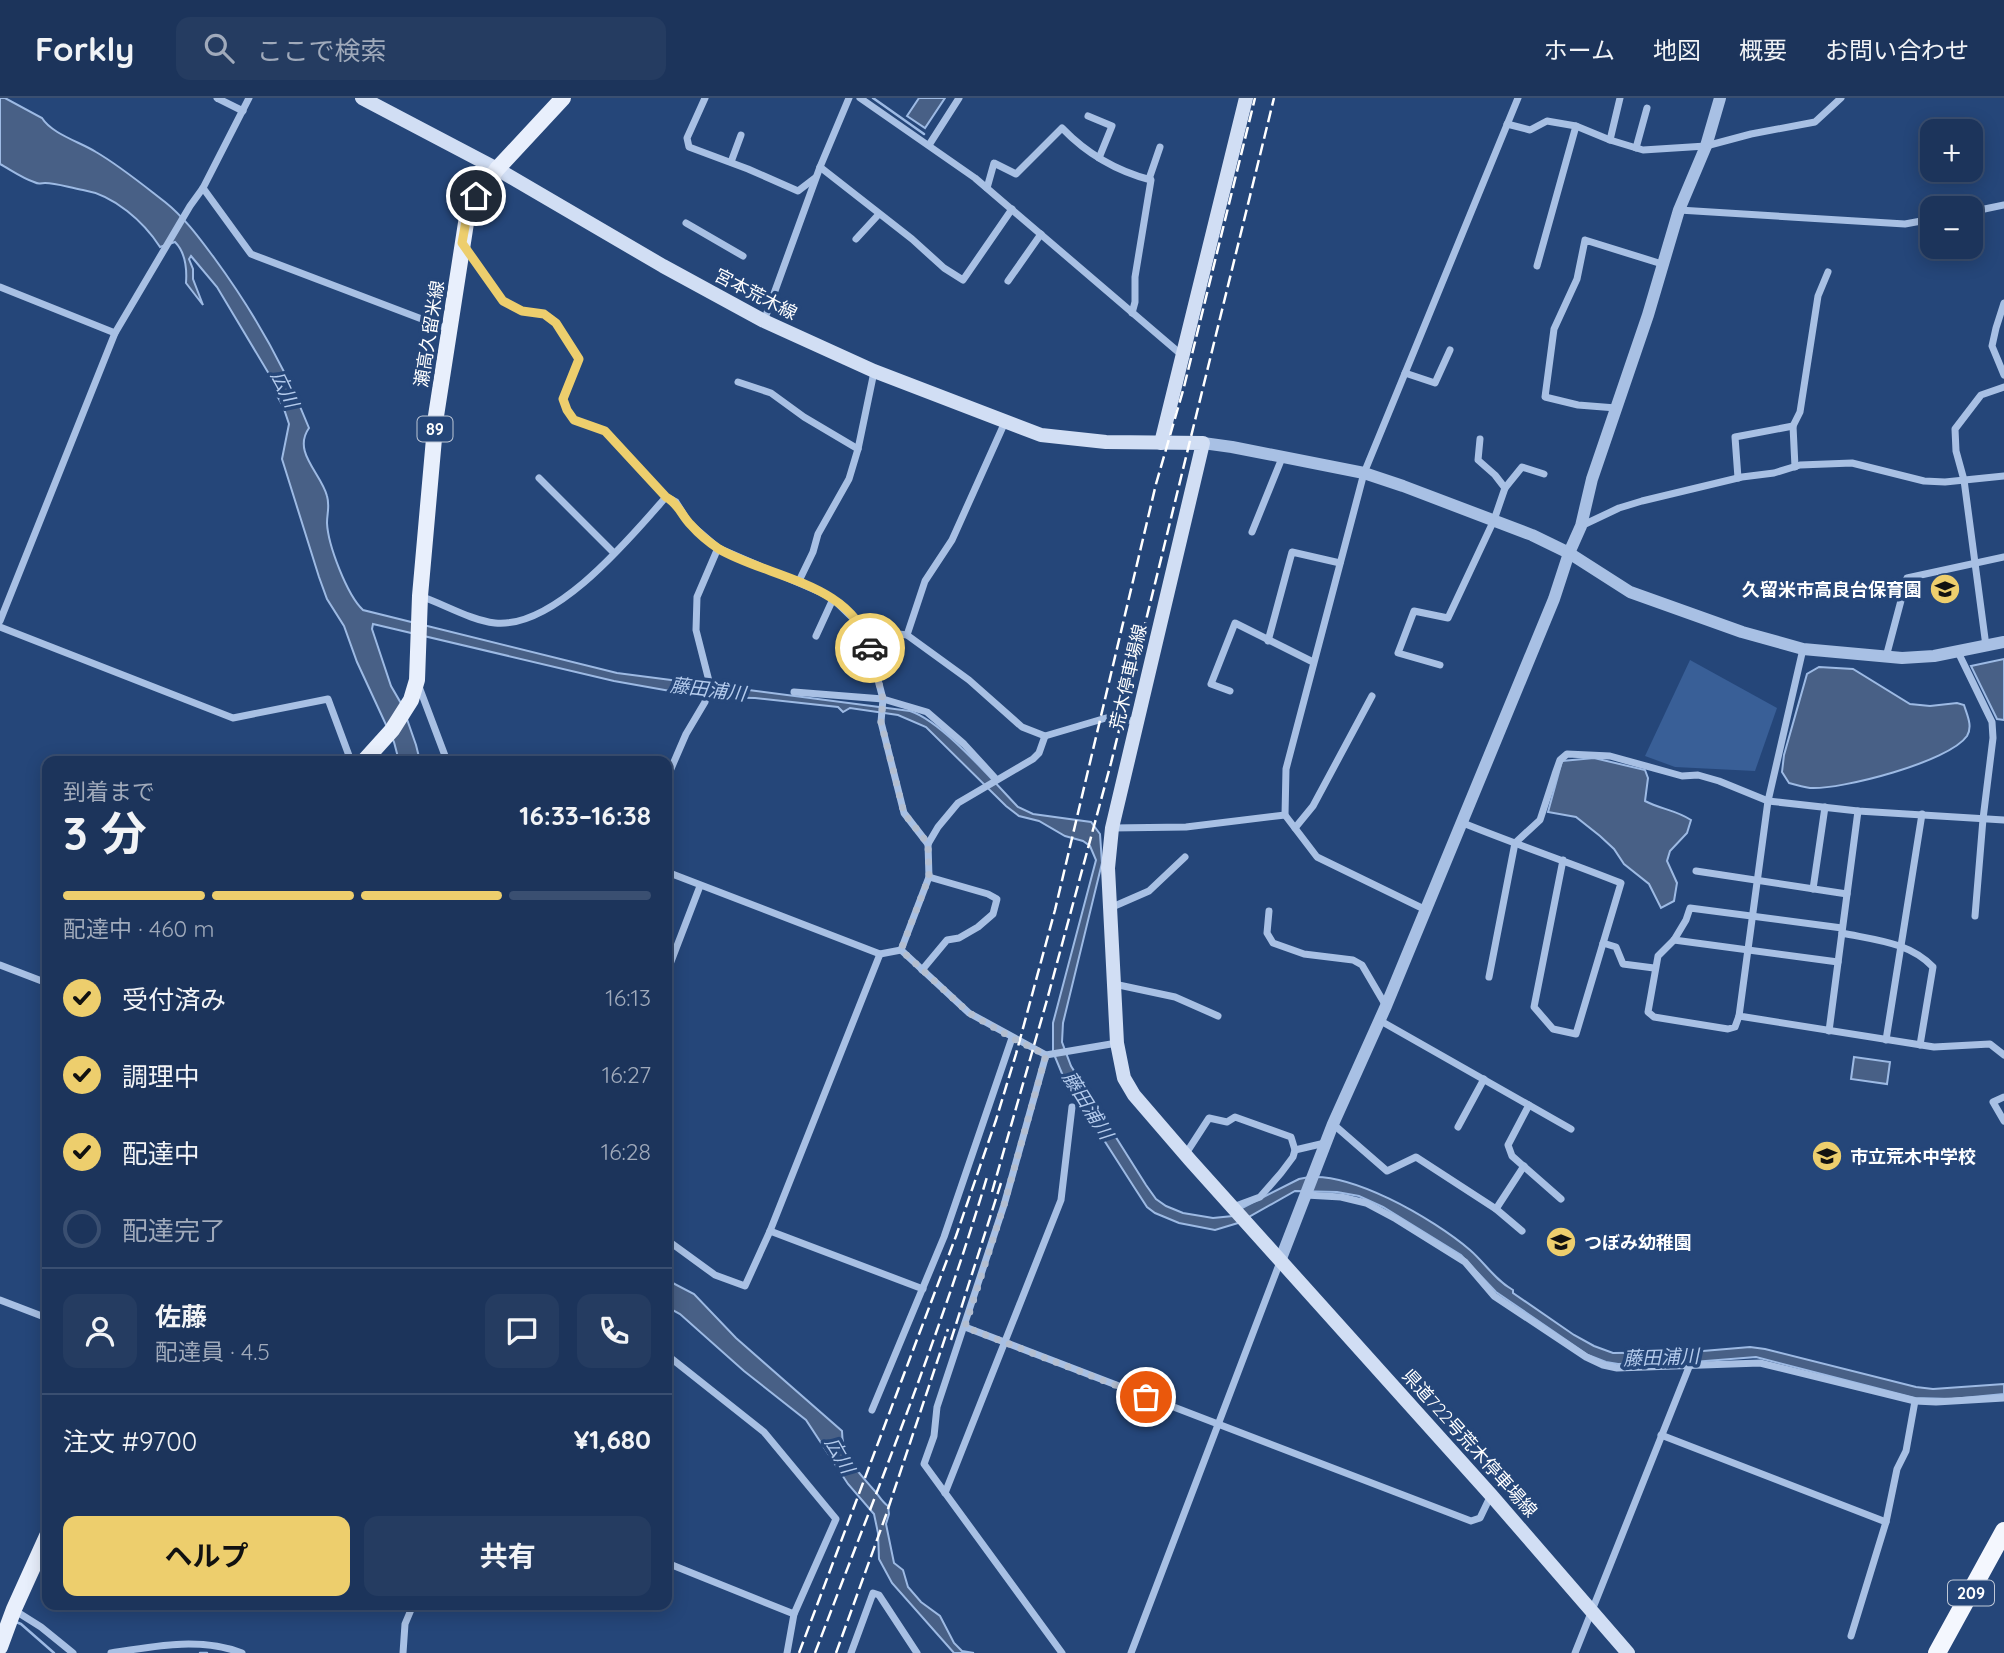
<!DOCTYPE html>
<html lang="ja">
<head>
<meta charset="utf-8">
<style>
  body { margin:0; font-family:Quicksand,"Noto Sans JP",sans-serif; background:#253c61; color:#f1f3f6; height:100vh; display:flex; flex-direction:column; font-size:26px; white-space:nowrap }
  * { box-sizing:border-box; margin:0 }
  p { font-size:23px; color:#a0aabb }
  .icon { flex:none; width:38px; height:38px; fill:none; stroke:currentColor; stroke-width:2; stroke-linecap:round; stroke-linejoin:round }
  .map { position:relative; flex:1; overflow:hidden }
  .details { position:absolute; left:42px; top:658px; width:630px; height:854px; display:flex; flex-direction:column; background:#1c345b; border-radius:14px; box-shadow:0 4px 18px #0003,0 0 0 2px #3a4f71 }
  .details>* { flex:none }
  .buttons { position:absolute; left:1920px; top:21px; display:grid; gap:14px }
  .buttons a { display:grid; place-items:center; width:63px; height:63px; border-radius:14px; background:#1c345b; box-shadow:0 4px 18px #0003,0 0 0 2px #3a4f71; font-size:35px }
  .pin { position:absolute; display:grid; place-items:center; width:60px; height:60px; color:#fff; margin:-30px; border:4px solid #fff; border-radius:50%; box-shadow:0 2px 7px #0007 }
  .courier { position:absolute; display:grid; place-items:center; width:70px; height:70px; margin:-35px; border:5px solid #edce6d; border-radius:50%; background:#fff; color:#222; box-shadow:0 2px 9px #0007 }
  .head em { font-style:normal; font-weight:700 }
  .head div { display:flex; flex-direction:column-reverse }
  .head { display:flex; align-items:center; justify-content:space-between; height:119px; padding:0 21px }
  h1 { font-size:46px; font-weight:700; line-height:52px }
  .bar { display:grid; grid-template-columns:repeat(4,1fr); gap:10px 7px; align-content:center; height:84px; padding:0 21px }
  .bar i { height:9px; border-radius:5px; background:#3a4f71 }
  .bar .on { background:#edce6d }
  .bar p { grid-column:span 4 }
  .line { display:flex; align-items:center; gap:18px; padding:0 21px; border-top:2px solid #3a4f71 }
  .line div { flex:1 }
  .round { display:grid; place-items:center; flex:none; width:74px; height:74px; border-radius:14px; background:#253c61 }
  ol { padding:0 21px; list-style:none }
  li { display:flex; align-items:center; gap:21px; height:77px }
  li p { margin-inline-start:auto }
  li .icon { padding:7px; border-radius:50%; background:#edce6d; color:#111; stroke-width:4 }
  li:last-child { color:#a0aabb }
  li i { width:38px; height:38px; border:4px solid #3a4f71; border-radius:50% }
  .button { display:flex; gap:14px; margin-top:auto; padding:14px 21px }
  .button a { flex:1; height:80px; border-radius:14px; background:#edce6d; color:#111; font-size:28px; font-weight:700; line-height:80px; text-align:center }
  .button a+a { background:#253c61; color:#f1f3f6 }
  header { display:flex; align-items:center; gap:42px; box-sizing:border-box; height:98px; padding:0 35px; background:#1c345b; border-bottom:2px solid #3a4f71 }
  header strong { font-size:33px }
  nav { display:flex; gap:38px; margin-inline-start:auto; font-size:24px }
  .search { width:490px; height:63px; background:#253c61; display:flex; align-items:center; gap:18px; box-sizing:border-box; padding:0 24px; border-radius:14px; color:#a0aabb; font-size:26px }
  .map>svg:first-child { display:block }
</style>
</head>
<body>
<header>
<strong>Forkly</strong>
<div class="search"><svg class="icon" aria-label="search" viewBox="0 0 24 24"><circle cx="10" cy="10" r="6"/><path d="M15 15l6 6"/></svg>ここで検索</div>
<nav><a>ホーム</a><a>地図</a><a>概要</a><a>お問い合わせ</a></nav>
</header>
<div class="map">
<svg width="2004" height="1555" viewBox="0 0 2004 1555">
  <rect width="100%" height="100%" fill="#254679"/>
  <polygon fill="#395f97" points="1690,562 1777,610 1755,673 1675,669 1645,658"/>
  <g fill="#486086" stroke="#9dbae4" stroke-width="2">
    <path d="M0 0H5L42 20C52 36 80 44 96 54 120 68 143 87 165 104 185 120 200 141 215 161 253 213 285 269 309 330 292 354 321 375 327 398 330 408 327 415 327 425 328 447 347 497 363 512L617 575 910 613C942 623 993 683 1018 709L1033 716 1091 724 1100 736 1102 765 1063 925 1062 944 1071 968 1146 1087 1156 1101 1166 1108 1183 1115 1213 1120 1233 1118 1240 1111 1299 1081C1345 1068 1435 1122 1470 1152 1485 1165 1495 1182 1513 1192V1195L1574 1237 1594 1248 1613 1255 1691 1254 1750 1249 1765 1251 1916 1289 1933 1291 2004 1286V1296L1952 1301 1915 1300 1756 1259 1693 1264 1618 1266 1606 1264 1588 1257 1496 1194 1461 1157 1383 1109 1359 1098 1337 1094 1295 1093 1238 1125 1215 1132 1179 1125 1155 1115 1147 1109 1134 1089 1063 978 1053 954V925L1096 762 1090 748 1083 743 1065 738 1039 723 1019 718 1006 708 926 629 898 617 850 610 843 614 838 609 755 600 704 599 614 583 373 526 372 531 391 588 402 607 416 647 420 663H399L394 644 357 564 344 528 327 501 319 479 282 361 289 326 283 308 276 296 275 286 217 189 191 158 189 161 193 171V181L203 207 186 185C187 171 186 155 175 144L160 149C144 124 114 97 83 92 70 90 57 85 45 85 38 85 40 87 34 84 22 80 11 72 0 66Z"/>
    <polygon points="919,0 945,0 925,30 907,18"/>
    <polygon points="2004,561 2004,622 1997,621 1971,568"/>
    <path d="M1819 569 1853 571 1910 606 1930 608 1957 605 1964 607C1967 617 1973 628 1967 638 1949 664 1840 692 1810 690 1803 689 1796 687 1789 685L1782 674 1784 657 1807 576Z"/>
    <path d="M1594 660 1645 672 1648 680 1645 703C1660 711 1676 712 1691 722L1687 735 1670 753 1667 763 1677 785 1674 803 1661 810 1649 786 1624 766 1614 751 1600 738 1576 719 1548 714 1562 663Z"/>
    <polygon points="1854,959 1890,964 1887,986 1851,981"/>
    <path d="M667 1182 694 1196 736 1240 842 1333C842 1360 857 1372 873 1391 879 1397 881 1403 888 1408L889 1416 886 1426 894 1465 903 1472 908 1489 921 1504 940 1518 954 1545 962 1553 974 1555H954L892 1485 879 1461 878 1435 874 1416 848 1386 806 1322 744 1273 680 1216 667 1209Z"/>
  </g>
  <g fill="none" stroke-linecap="round" stroke-linejoin="round">
    <g stroke="#9dbae4" stroke-width="2.5">
      <polyline points="873,0 924,36"/>
      <polyline points="16,1524 21,1526 54,1555"/>
      <polyline points="200,1555 207,1555"/>
    </g>
    <g stroke="#a8c0e4" stroke-width="7">
      <polyline points="217,0 243,13"/>
      <polyline points="705,0 687,40 689,49 748,71 798,93 815,80"/>
      <polyline points="860,0 975,80 1183,258"/>
      <polyline points="1088,18 1112,28 1099,60"/>
      <polyline points="1507,26 1530,32 1547,23 1576,28 1610,42 1643,52 1706,48 1751,36 1815,24 1841,0"/>
      <polyline points="1610,42 1620,0"/>
      <polyline points="929,47 959,0"/>
      <polyline points="1636,50 1647,10"/>
      <polyline points="731,64 741,37"/>
      <polyline points="820,69 912,141 944,170 963,182 1012,111"/>
      <polyline points="1149,81 1160,49"/>
      <polyline points="203,90 251,156 448,231"/>
      <path d="M987 90 994 65 1016 76 1062 30C1087 56 1116 73 1151 82L1135 179V204L1132 215"/>
      <polyline points="1679,112 1905,126 1932,121"/>
      <polyline points="1970,114 2004,107"/>
      <polyline points="686,125 743,158"/>
      <polyline points="856,141 879,116"/>
      <polyline points="465,149 503,203 522,213 544,216 556,225 579,261 563,301 567,312 574,322 605,333 666,399 676,404 689,425 718,450 820,494 833,501 865,532 883,601 881,624 904,715 928,746"/>
      <polyline points="1537,168 1576,28"/>
      <polyline points="1008,183 1041,136"/>
      <polyline points="0,189 115,235"/>
      <polyline points="2004,205 1996,230 1992,248 2004,277"/>
      <polyline points="764,223 820,69 849,0"/>
      <polyline points="1405,275 1435,285 1450,252"/>
      <polyline points="738,284 771,295 804,319 858,351"/>
      <polyline points="1616,310 1578,307 1545,299 1554,231 1577,181 1585,142 1662,166"/>
      <polyline points="1795,369 1793,328 1800,314 1818,198 1828,174"/>
      <polyline points="539,380 614,455"/>
      <polyline points="1738,380 1735,339 1793,328"/>
      <polyline points="1505,390 1522,369 1544,376"/>
      <polyline points="1581,428 1619,410 1642,403 1742,379 1774,375 1800,367 1852,365 1924,383 1945,384 2004,378"/>
      <polyline points="1252,434 1282,360"/>
      <polyline points="799,483 813,454 818,436 849,381 858,351 874,274"/>
      <path d="M420 498C444 506 470 522 495 525 555 531 630 440 666 399"/>
      <polyline points="0,523 115,235 190,108 203,90 249,0"/>
      <polyline points="0,529 233,620 328,601 351,663"/>
      <polyline points="865,532 907,537 969,582 1022,629 1045,638 1106,620 1137,623"/>
      <polyline points="907,537 925,483 952,442 1005,324"/>
      <polyline points="816,538 833,501"/>
      <polyline points="1268,543 1292,454 1340,465"/>
      <polyline points="1986,548 1964,382 1956,353 1955,331 1981,297 2004,289"/>
      <polyline points="1803,551 1768,703 1739,918 1934,949 1990,946 2004,957"/>
      <polyline points="1958,554 1992,624 1993,640 1983,721 1975,818"/>
      <polyline points="1886,559 1907,480 2004,459"/>
      <polyline points="1440,567 1398,555 1414,513 1448,520 1494,422 1505,390 1495,377 1478,362 1480,341"/>
      <polyline points="418,586 447,663"/>
      <polyline points="1230,593 1211,586 1235,525 1313,564"/>
      <polyline points="794,594 883,601 927,614 964,646 996,681"/>
      <polyline points="667,680 686,636 705,604 709,583 696,532 697,499 718,450"/>
      <path d="M1463 725C1515 746 1568 764 1621 785L1576 936 1553 931 1534 909 1563 762"/>
      <polyline points="1112,730 1186,729 1285,717"/>
      <polyline points="1295,730 1313,708 1372,598"/>
      <polyline points="1696,773 1847,796"/>
      <polyline points="667,774 880,856 901,852"/>
      <polyline points="1813,791 1825,709"/>
      <polyline points="1110,810 1149,793 1185,759"/>
      <polyline points="1426,812 1317,759 1285,717 1286,671 1364,375 1518,0"/>
      <polyline points="1269,813 1267,835 1273,845 1304,856 1353,862 1362,867 1386,908"/>
      <path d="M1842 835C1875 842 1909 844 1933 869L1920 947"/>
      <polyline points="1674,842 1838,864"/>
      <polyline points="1603,845 1616,849 1623,866 1654,870"/>
      <polyline points="901,852 929,779 928,746 938,729 958,705 1033,661 1039,655 1045,638"/>
      <polyline points="901,852 969,915 1046,957 1117,945"/>
      <polyline points="0,867 47,885"/>
      <polyline points="922,872 947,842 959,840 978,829 993,816 997,801 988,796 929,779"/>
      <polyline points="667,874 700,788"/>
      <polyline points="1489,879 1515,745 1540,722 1555,676 1560,662 1567,656 1610,658 1682,678 1698,677 1719,683 1768,703 1858,713 2004,722"/>
      <polyline points="1114,886 1175,899 1218,918"/>
      <polyline points="1739,918 1735,929 1728,931 1654,919 1648,914 1658,858 1674,842 1686,822 1690,810 1842,830"/>
      <polyline points="1379,922 1571,1031"/>
      <polyline points="1829,933 1858,713"/>
      <polyline points="1886,942 1922,716"/>
      <polyline points="1046,957 1004,1107 937,1309 934,1338 924,1366 1062,1555"/>
      <polyline points="2004,999 1993,1004 2004,1023"/>
      <polyline points="1529,1007 1508,1047 1512,1058 1561,1101"/>
      <polyline points="1333,1026 1387,1073 1416,1059 1496,1111 1522,1133"/>
      <polyline points="1458,1029 1484,981"/>
      <polyline points="1295,1052 1325,1045"/>
      <polyline points="1185,1057 1209,1020 1227,1024 1235,1019 1291,1039 1295,1052 1293,1059 1281,1075 1260,1099 1233,1109"/>
      <polyline points="1306,1097 1341,1099 1366,1105 1396,1121 1465,1164 1494,1198 1586,1259 1603,1267 1617,1270 1760,1265 1915,1303 1936,1304 2004,1300"/>
      <polyline points="1496,1111 1524,1068"/>
      <polyline points="770,1133 923,1191"/>
      <polyline points="667,1142 715,1177 745,1188 770,1133 880,856"/>
      <polyline points="0,1202 47,1220"/>
      <polyline points="965,1229 1471,1423 1480,1420 1491,1397"/>
      <polyline points="667,1257 764,1334 836,1421 794,1516 787,1555"/>
      <polyline points="872,1312 944,1139 1012,940"/>
      <polyline points="1661,1337 1886,1424"/>
      <polyline points="945,1395 1061,1102 1072,1009"/>
      <polyline points="667,1465 794,1516"/>
      <polyline points="14,1512 41,1529 73,1555"/>
      <polyline points="1851,1538 1886,1424 1897,1371 1906,1353 1915,1303"/>
      <path d="M111 1555C155 1548 200 1539 242 1555"/>
      <polyline points="403,1555 405,1526 413,1507"/>
      <polyline points="851,1555 873,1495 879,1497 917,1555"/>
      <polyline points="1131,1555 1280,1164"/>
      <polyline points="1575,1555 1689,1269"/>
    </g>
    <g stroke="#a8c0e4" stroke-width="12">
      <polyline points="1203,345 1232,349 1364,375 1403,388 1532,437 1569,455 1630,494 1742,534 1803,551 1902,560 1934,558 2004,544"/>
      <polyline points="1280,1163 1333,1026 1386,908 1554,501 1569,455 1581,428 1592,381 1648,217 1679,112 1706,48 1720,0"/>
    </g>
    <g stroke="#d1def4" stroke-width="14">
      <polyline points="362,0 497,71 663,168 764,223 874,273 1041,337 1106,344 1203,345 1112,730 1108,770 1117,945 1124,980 1134,997 1190,1062 1491,1397 1628,1555"/>
      <polyline points="1161,345 1246,0"/>
    </g>
    <g stroke="#e8effc" stroke-width="16">
      <polyline points="364,663 392,632 411,602 417,582 420,498 436,318 468,112 497,71 563,0"/>
      <polyline points="0,1549 14,1511 47,1438"/>
    </g>
    <polyline stroke="#f4f7fe" stroke-width="18" points="1937,1555 2004,1433"/>
    <g stroke="#fff" stroke-width="2.5" stroke-dasharray="12 5" stroke-linecap="butt">
      <polyline points="992,1094 1047,902 1111,665 1274,0"/>
      <polyline points="951,1242 1001,1085"/>
      <polyline points="799,1555 956,1138 996,1022 1016,956 1055,812 1156,386 1184,289 1255,0"/>
      <path d="M815 1555C875 1397 939 1241 987 1079"/>
      <polyline points="836,1555 886,1417 948,1231"/>
    </g>
  </g>
  <g fill="none" stroke-linecap="round" stroke-linejoin="round">
    <polyline stroke="#b3bed0" stroke-width="7" stroke-dasharray="0 12.6" points="870,550 883,601 881,624 904,715 928,746 929,779 901,852 969,915 1012,940 1046,957 1004,1107 965,1229 1146,1299"/>
    <path stroke="#edce6d" stroke-width="9" d="M476 98 468 112 462 145 503 203 522 213 544 216 556 225 579 261 563 301 567 312 574 322 605 333 666 399C679 406 681 417 691 427 698 435 710 445 719 451 769 480 853 485 870 550"/>
  </g>
  <defs>
    <g id="school-disc" transform="scale(1.575)"><circle r="9.5" fill="#edce6d" stroke="#254679"/><path d="M0-5L7-2L0 1L-7-2ZM-4 1L0 2.5L4 1V4Q0 6-4 4Z" fill="#111"/></g>
  </defs>
  <g fill-rule="evenodd">
    <use href="#school-disc" x="1945" y="491"/>
    <use href="#school-disc" x="1827" y="1058"/>
    <use href="#school-disc" x="1561" y="1144"/>
  </g>
  <g text-anchor="middle" dominant-baseline="central" stroke-width="7" stroke-linejoin="round" paint-order="stroke">
    <g fill="#254679" stroke="#bec8d7" stroke-width="2">
      <rect x="417.5" y="318.5" width="35" height="25" rx="5"/>
      <rect x="1948" y="1482.5" width="46" height="25" rx="5"/>
    </g>
    <g font-size="16" font-weight="bold" fill="#fff">
      <text x="435" y="331">89</text>
      <text x="1971" y="1495">209</text>
    </g>
    <g font-size="18" fill="#fff" stroke="#254679">
      <text transform="translate(756 196) rotate(27)">宮本荒木線</text>
      <text transform="translate(429 236) rotate(-81)">瀬高久留米線</text>
      <text transform="translate(1128 579) rotate(-77)">荒木停車場線</text>
      <text transform="translate(1470 1345) rotate(48)">県道722号荒木停車場線</text>
    </g>
    <g font-size="18" font-weight="bold" fill="#fff" stroke="#254679" text-anchor="start">
      <text x="1922" y="491" text-anchor="end">久留米市高良台保育園</text>
      <text x="1850" y="1058">市立荒木中学校</text>
      <text x="1584" y="1144">つぼみ幼稚園</text>
    </g>
    <g font-size="19" font-style="italic" fill="#b3caec" stroke="#254679">
      <text transform="translate(285 291) rotate(64)">広川</text>
      <text transform="translate(708 591) rotate(7)">藤田浦川</text>
      <text transform="translate(1088 1007) rotate(58)">藤田浦川</text>
      <text transform="translate(1661 1259) rotate(-2)">藤田浦川</text>
      <text transform="translate(840 1357) rotate(60)">広川</text>
    </g>
  </g>
</svg>
<div class="buttons">
<a>+</a>
<a>−</a>
</div>
<div class="pin" style="left:1146px;top:1299px;background:#ea580c"><svg class="icon" aria-label="bag" viewBox="0 0 24 24"><path d="M5 8h14l-1 12H6zM9 8a3 3 0 0 1 6 0"/></svg></div>
<div class="pin" style="left:476px;top:98px;background:#1f2937"><svg class="icon" aria-label="home" viewBox="0 0 24 24"><path d="M3 11l9-7 9 7M6 9v11h12V9"/></svg></div>
<div class="courier" style="left:870px;top:550px"><svg class="icon" aria-label="car" viewBox="0 0 24 24"><path d="M5 17H2v-5l4-1 3-4h7l3 4 3 1v5h-3M9 17h6M6 11h13"/><circle cx="7" cy="17" r="2"/><circle cx="17" cy="17" r="2"/></svg></div>
<section class="details">
<div class="head"><div><h1>3 分</h1><p>到着まで</p></div><em>16:33–16:38</em></div>
<div class="bar"><i class="on"></i><i class="on"></i><i class="on"></i><i></i><p>配達中 · 460 m</p></div>
<ol>
<li><svg class="icon" aria-label="check" viewBox="0 0 24 24"><path d="M5 12l5 5 9-10"/></svg>受付済み<p>16:13</p></li>
<li><svg class="icon" aria-label="check" viewBox="0 0 24 24"><path d="M5 12l5 5 9-10"/></svg>調理中<p>16:27</p></li>
<li><svg class="icon" aria-label="check" viewBox="0 0 24 24"><path d="M5 12l5 5 9-10"/></svg>配達中<p>16:28</p></li>
<li><i></i>配達完了</li>
</ol>
<div class="line" style="height:126px"><a class="round"><svg class="icon" aria-label="person" viewBox="0 0 24 24"><circle cx="12" cy="8" r="4"/><path d="M4 21q1-7 8-7t8 7"/></svg></a><div><b>佐藤</b><p>配達員 · 4.5</p></div><a class="round"><svg class="icon" aria-label="chat" viewBox="0 0 24 24"><path d="M4 5h16v11H9l-5 4z"/></svg></a><a class="round"><svg class="icon" aria-label="phone" viewBox="0 0 24 24"><path d="M5 4h4l2 5-3 2q2 4 5 5l2-3 5 2v4C11 20 4 13 5 4z"/></svg></a></div>
<div class="line" style="height:91px"><div>注文 #9700</div><b>¥1,680</b></div>
<div class="button"><a>ヘルプ</a><a>共有</a></div>
</section>
</div>
</body>
</html>
